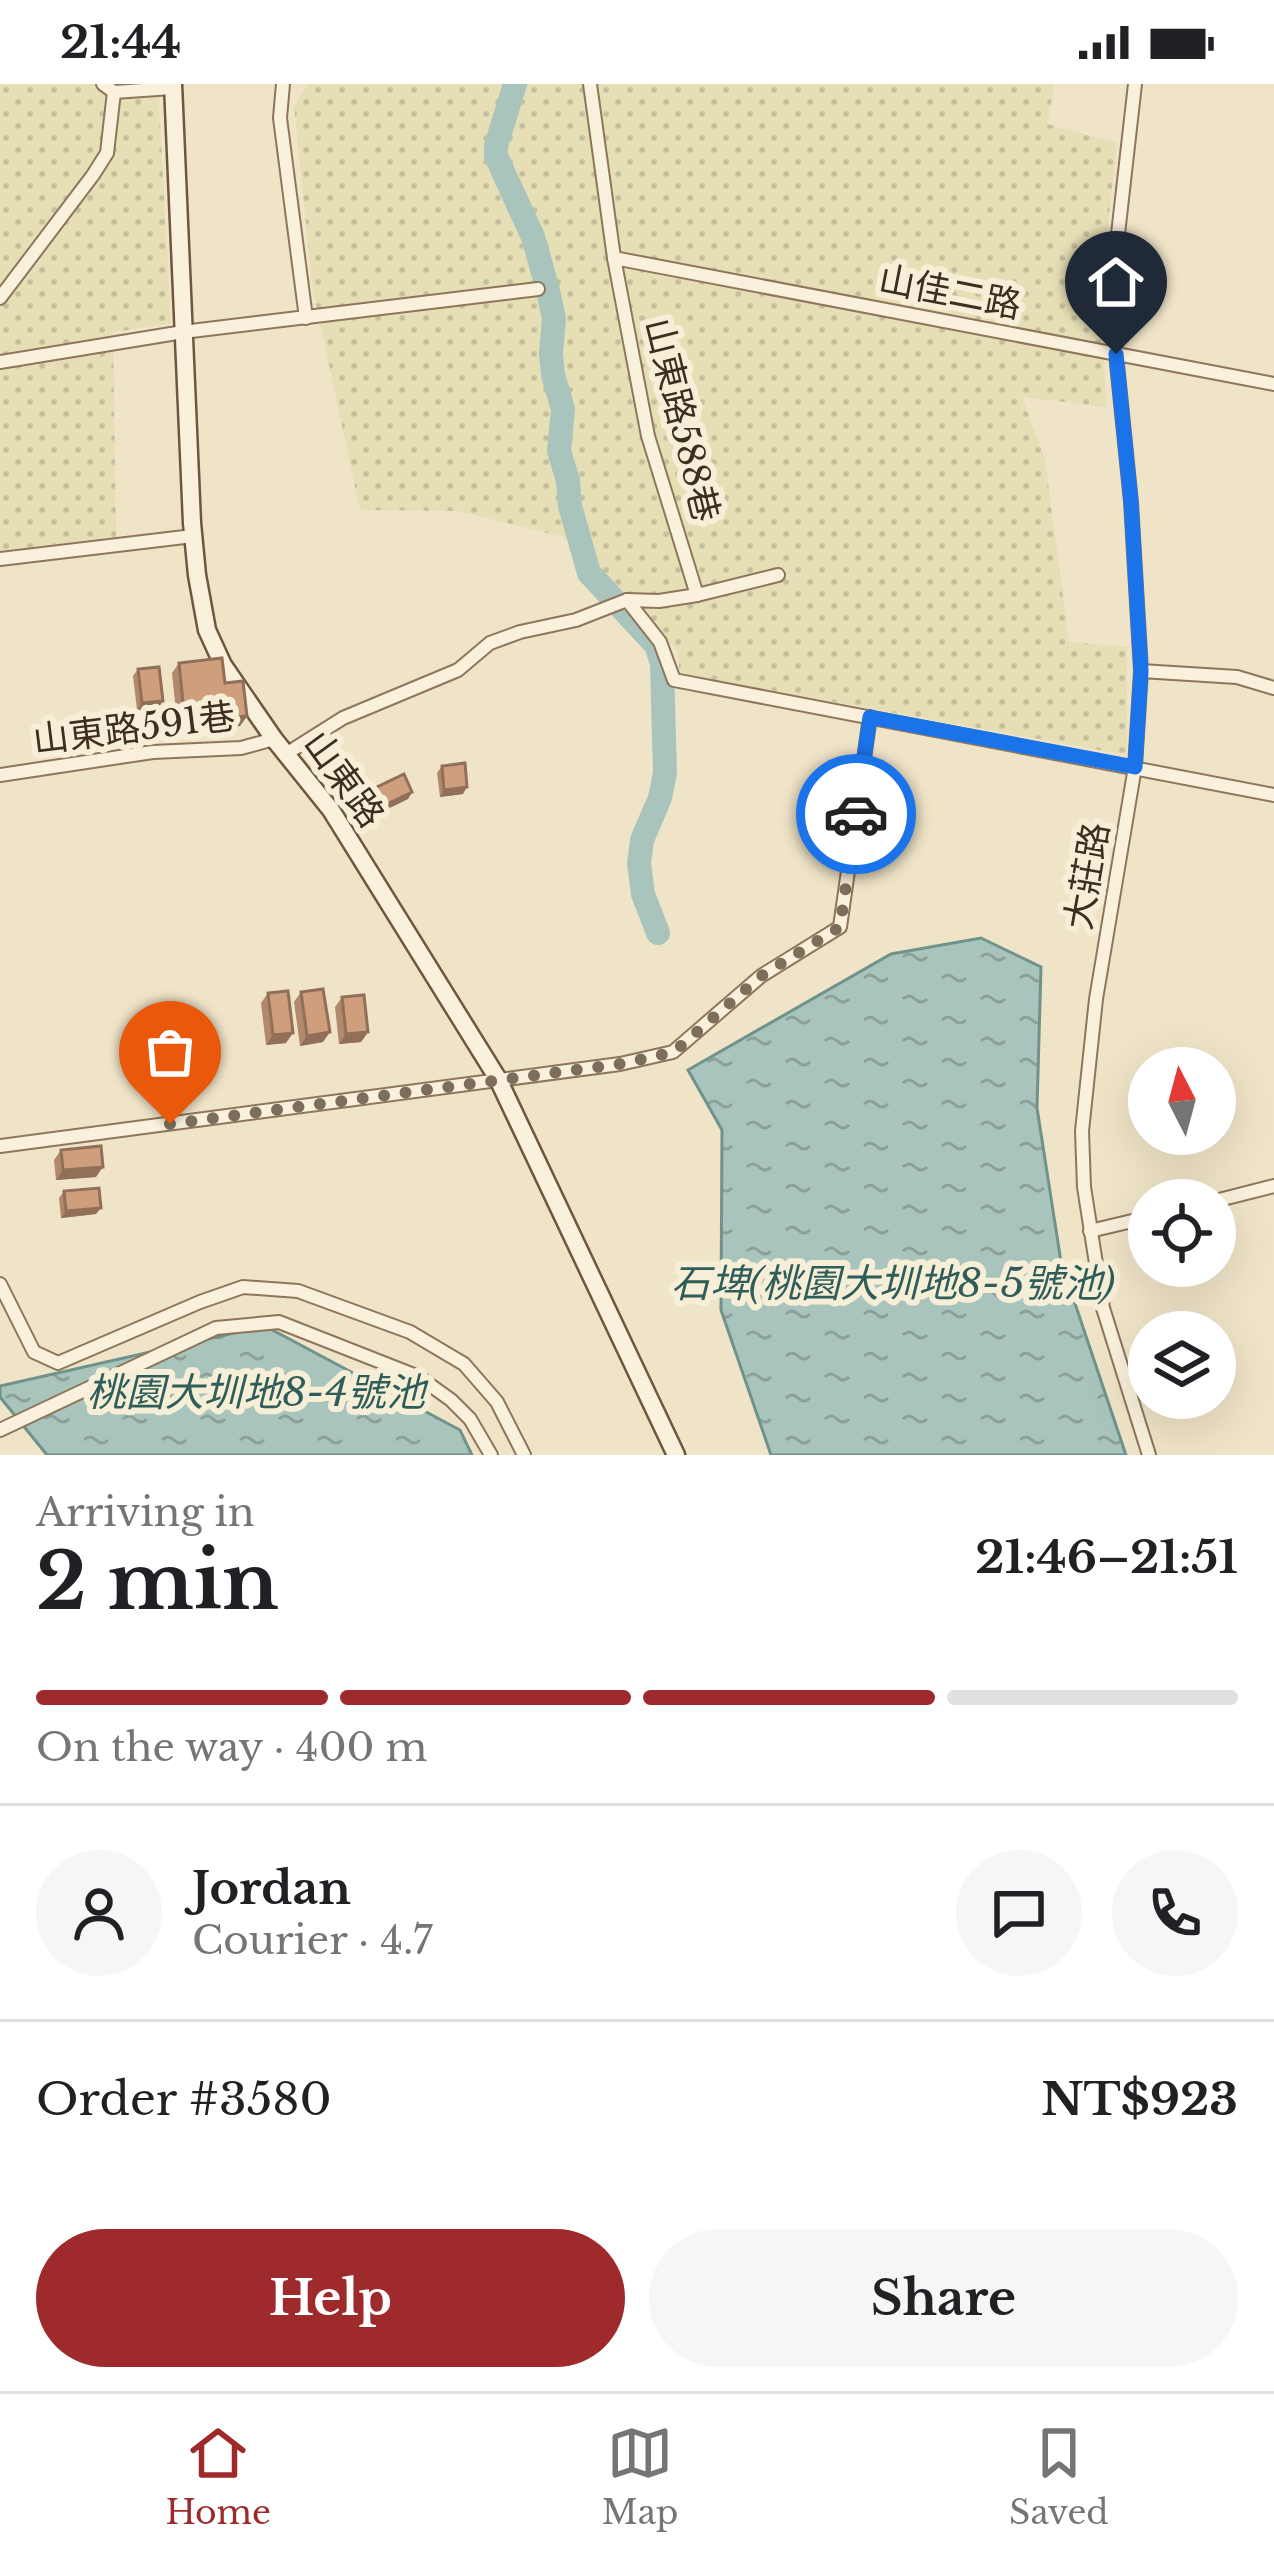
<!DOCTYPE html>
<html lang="en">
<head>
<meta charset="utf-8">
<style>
  body { margin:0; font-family:"Libre Baskerville","Noto Sans TC",serif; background:#f6f6f6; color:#202124; height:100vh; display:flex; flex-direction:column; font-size:45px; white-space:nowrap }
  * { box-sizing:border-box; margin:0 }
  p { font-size:39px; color:#757577 }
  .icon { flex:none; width:66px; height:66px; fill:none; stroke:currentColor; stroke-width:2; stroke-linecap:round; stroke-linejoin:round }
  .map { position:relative; height:1371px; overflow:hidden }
  .drawer { display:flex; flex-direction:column; background:#fff; flex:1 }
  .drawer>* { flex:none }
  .needle { width:78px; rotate:354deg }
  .controls { position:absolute; left:1128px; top:963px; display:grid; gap:24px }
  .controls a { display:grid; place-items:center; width:108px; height:108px; border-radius:50%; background:#fff; box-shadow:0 12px 48px #0002; font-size:60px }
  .pin { position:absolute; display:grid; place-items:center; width:102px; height:102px; color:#fff; margin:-123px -51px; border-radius:50% 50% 50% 0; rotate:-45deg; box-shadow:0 0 12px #0007 }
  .pin .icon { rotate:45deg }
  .courier { position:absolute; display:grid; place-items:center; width:120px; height:120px; margin:-60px; border:9px solid #1a73e8; border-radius:50%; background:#fff; color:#222; box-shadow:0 3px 15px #0007 }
  .headline em { font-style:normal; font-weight:700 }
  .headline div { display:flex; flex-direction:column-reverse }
  .headline { display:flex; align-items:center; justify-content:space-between; height:204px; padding:0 36px }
  h1 { font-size:78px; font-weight:700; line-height:90px }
  .bar { display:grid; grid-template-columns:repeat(4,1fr); gap:18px 12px; align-content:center; height:144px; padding:0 36px }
  .bar i { height:15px; border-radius:9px; background:#e0e0e0 }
  .bar .current { background:#9e2a2b }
  .bar p { grid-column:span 4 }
  .line { display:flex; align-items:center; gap:30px; padding:0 36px; border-top:3px solid #e0e0e0 }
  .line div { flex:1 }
  .round { display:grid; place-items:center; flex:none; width:126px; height:126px; border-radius:63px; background:#f6f6f6 }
  .action { display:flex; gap:24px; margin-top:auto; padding:24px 36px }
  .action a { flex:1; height:138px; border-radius:72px; background:#9e2a2b; color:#fff; font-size:48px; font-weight:700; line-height:138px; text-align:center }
  .action a+a { background:#f6f6f6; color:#202124 }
  .status { display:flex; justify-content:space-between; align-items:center; height:84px; padding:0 60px; background:#fff; direction:ltr }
  .status svg { height:33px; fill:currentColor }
  .tabs { display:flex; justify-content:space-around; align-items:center; height:168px; border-top:3px solid #e0e0e0; background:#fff; font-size:33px; color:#757577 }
  .tabs a { display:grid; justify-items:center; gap:6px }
  .tabs .current { color:#9e2a2b }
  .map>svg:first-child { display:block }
</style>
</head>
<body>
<div class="status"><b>21:44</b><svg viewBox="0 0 49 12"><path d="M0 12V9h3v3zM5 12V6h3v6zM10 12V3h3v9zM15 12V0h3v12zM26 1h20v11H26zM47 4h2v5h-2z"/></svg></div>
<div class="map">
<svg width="1274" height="1371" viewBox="0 0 1274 1371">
  <defs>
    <pattern id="farmland-dots" width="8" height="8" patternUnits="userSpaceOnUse" patternTransform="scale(3)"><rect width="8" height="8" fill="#e6deb5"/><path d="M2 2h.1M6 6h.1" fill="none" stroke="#c6bf9b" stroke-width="1.8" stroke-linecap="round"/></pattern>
    <pattern id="water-ripples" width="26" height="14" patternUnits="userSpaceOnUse" patternTransform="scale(3)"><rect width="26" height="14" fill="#a9c4bc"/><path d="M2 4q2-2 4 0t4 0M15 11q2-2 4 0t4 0" fill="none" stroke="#8ba098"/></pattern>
  </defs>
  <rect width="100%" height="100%" fill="#f0e4c8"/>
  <g fill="url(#farmland-dots)">
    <polygon points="0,0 163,0 159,18 171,240 113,248 116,453 0,467"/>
    <polygon points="308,0 1055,0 1047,40 1117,59 1101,204 1106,323 1022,313 1045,376 1069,558 1127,563 1127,671 680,590 677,567 651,534 564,453 458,427 360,426 312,201 294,22"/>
  </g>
  <g fill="url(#water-ripples)" stroke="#6f938a" stroke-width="3">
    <polygon points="981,854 1041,883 1037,1024 1061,1178 1126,1371 771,1371 721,1226 722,1046 688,986 891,870"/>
    <polygon points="265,1242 460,1346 472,1371 47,1371 0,1313 0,1302"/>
  </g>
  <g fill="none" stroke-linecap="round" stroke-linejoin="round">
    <polyline stroke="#a9c4bc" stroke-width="24" points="515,0 496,62 496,72 533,153 548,206 554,235 551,269 553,291 563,325 559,367 568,397 570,422 589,489 656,561 662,580 665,689 660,714 642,756 639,779 643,810 658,849"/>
    <g stroke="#8d765c" stroke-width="16">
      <g id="street">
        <polyline points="103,0 114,8 172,4"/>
        <polyline points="283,0 280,34 306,234"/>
        <polyline points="590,0 614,174 648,352 697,511"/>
        <polyline points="1135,0 1112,203 1116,270 1131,418 1141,587 1135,683 1096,915 1082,1047 1084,1103 1103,1224 1149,1371"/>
        <polyline points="614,174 1274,300"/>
        <polyline points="0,214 93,91 107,69 114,8"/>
        <polyline points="0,278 183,248 538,205"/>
        <polyline points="0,475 193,452"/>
        <polyline points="627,516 660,558 674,596 1274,711"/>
        <polyline points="1141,587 1237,593 1274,604"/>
        <polyline points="286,670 343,634 458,586 490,559 520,548 576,536 627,516 659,517 697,511 778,491"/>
        <polyline points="0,691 153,668 241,664 274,655"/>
        <polyline points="0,1062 620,980 673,968 761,892 840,843 870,633"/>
        <polyline points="1215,1117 1274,1102"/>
        <polyline points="1090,1147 1149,1133"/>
        <polyline points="0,1200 34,1268 58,1279 200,1218 243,1203 298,1207 410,1248 464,1280 497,1318 524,1371"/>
        <polyline points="0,1346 216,1244 279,1238 419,1293 451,1316 470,1335 491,1371"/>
      </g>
    </g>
    <g stroke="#6f573f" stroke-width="21">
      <polyline id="secondary" points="173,0 192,439 197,491 207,546 223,581 274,655 331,726 498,995 676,1371"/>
    </g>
    <use href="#street" stroke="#faf1dc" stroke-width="12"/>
    <use href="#secondary" stroke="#faf1dc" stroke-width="16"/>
  </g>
  <g fill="#b2896c">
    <polygon points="179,579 225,599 247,632 240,642 178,648 172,589"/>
    <polygon points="138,585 163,617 158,624 137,626 133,592"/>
    <polygon points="442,682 463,710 440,713 437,689"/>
    <polygon points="375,704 412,708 408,715 379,729 370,710"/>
    <polygon points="301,908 323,958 300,962 294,918"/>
    <polygon points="268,909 286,959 266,961 261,919"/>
    <polygon points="342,913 368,948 361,958 339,960 335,923"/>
    <polygon points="61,1066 96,1093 56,1096 54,1076"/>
    <polygon points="64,1107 96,1130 61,1134 59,1114"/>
  </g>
  <g fill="#916f58">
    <polygon points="163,617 158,624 137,626 142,619"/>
    <polygon points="247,632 240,642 178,648 185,638"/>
    <polygon points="467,703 463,710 440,713 444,706"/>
    <polygon points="412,708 408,715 379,729 383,722"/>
    <polygon points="330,948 323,958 300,962 307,952"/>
    <polygon points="368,948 361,958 339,960 346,950"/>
    <polygon points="293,949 286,959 266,961 273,951"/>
    <polygon points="103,1083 96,1093 56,1096 63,1086"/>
    <polygon points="101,1124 96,1130 61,1134 66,1127"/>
  </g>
  <g fill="#cf9f7d" stroke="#916f58" stroke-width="3">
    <polygon points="222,574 225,599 243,597 247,632 185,638 179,579"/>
    <polygon points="159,583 163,617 142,619 138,585"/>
    <polygon points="465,679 467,703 444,706 442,682"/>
    <polygon points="404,690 412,708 383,722 375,704"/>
    <polygon points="323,905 330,948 307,952 301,908"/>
    <polygon points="288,907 293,949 273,951 268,909"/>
    <polygon points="364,911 368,948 346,950 342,913"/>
    <polygon points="101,1062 103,1083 63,1086 61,1066"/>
    <polygon points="99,1104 101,1124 66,1127 64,1107"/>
  </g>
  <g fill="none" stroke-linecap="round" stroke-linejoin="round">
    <polyline stroke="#7c6e5b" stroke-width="12" stroke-dasharray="0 21.6" points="170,1040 620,980 674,968 761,892 840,843 856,730"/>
    <polyline stroke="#1a73e8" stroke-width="15" points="856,730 870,633 1135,683 1141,587 1131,418 1116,270"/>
  </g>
  <g text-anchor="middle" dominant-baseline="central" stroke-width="12" stroke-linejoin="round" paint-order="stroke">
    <g font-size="36" fill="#3d2e20" stroke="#f7eed8">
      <text transform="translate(950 208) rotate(11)">山佳二路</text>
      <text transform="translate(682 336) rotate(76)">山東路588巷</text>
      <text transform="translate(134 644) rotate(-7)">山東路591巷</text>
      <text transform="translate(344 695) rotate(54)">山東路</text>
      <text transform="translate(1087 792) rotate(-80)">大莊路</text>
    </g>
    <g font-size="39" font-style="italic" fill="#2f5d5a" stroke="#f7eed8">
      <text x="893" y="1199">石埤(桃園大圳地8-5號池)</text>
      <text x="256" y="1308">桃園大圳地8-4號池</text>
    </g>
  </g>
</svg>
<div class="controls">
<a><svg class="needle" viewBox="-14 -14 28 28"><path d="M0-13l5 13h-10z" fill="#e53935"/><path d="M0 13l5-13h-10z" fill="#757577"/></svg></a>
<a><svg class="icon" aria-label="locate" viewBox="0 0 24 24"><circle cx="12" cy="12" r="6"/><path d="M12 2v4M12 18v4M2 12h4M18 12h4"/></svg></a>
<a><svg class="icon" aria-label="layers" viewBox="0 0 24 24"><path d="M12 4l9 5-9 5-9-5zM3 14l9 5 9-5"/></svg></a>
</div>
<div class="pin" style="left:170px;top:1040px;background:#ea580c"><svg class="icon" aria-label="bag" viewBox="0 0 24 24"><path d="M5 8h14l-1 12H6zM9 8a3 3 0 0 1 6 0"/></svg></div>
<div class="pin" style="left:1116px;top:270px;background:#1f2937"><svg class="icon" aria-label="home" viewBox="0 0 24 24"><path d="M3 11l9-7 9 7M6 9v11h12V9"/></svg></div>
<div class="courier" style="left:856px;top:730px"><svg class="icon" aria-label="car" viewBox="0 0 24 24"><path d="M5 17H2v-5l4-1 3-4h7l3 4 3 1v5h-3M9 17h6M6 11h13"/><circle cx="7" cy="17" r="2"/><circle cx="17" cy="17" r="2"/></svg></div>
</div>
<section class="drawer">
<div class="headline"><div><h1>2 min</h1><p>Arriving in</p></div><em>21:46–21:51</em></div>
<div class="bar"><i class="current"></i><i class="current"></i><i class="current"></i><i></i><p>On the way · 400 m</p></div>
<div class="line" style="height:216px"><a class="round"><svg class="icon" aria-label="person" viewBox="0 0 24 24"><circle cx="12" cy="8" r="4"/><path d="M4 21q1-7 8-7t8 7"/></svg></a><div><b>Jordan</b><p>Courier · 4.7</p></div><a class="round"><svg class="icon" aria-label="chat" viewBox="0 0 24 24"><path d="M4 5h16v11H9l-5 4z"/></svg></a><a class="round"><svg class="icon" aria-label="phone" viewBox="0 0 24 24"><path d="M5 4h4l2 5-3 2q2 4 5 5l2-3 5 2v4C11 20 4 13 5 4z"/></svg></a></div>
<div class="line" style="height:156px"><div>Order #3580</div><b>NT$923</b></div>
<div class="action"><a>Help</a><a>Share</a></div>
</section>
<nav class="tabs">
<a class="current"><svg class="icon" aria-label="home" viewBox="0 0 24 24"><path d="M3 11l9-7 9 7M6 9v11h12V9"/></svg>Home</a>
<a><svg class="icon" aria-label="map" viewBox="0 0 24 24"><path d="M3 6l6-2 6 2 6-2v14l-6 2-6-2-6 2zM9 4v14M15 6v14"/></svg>Map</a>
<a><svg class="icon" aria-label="saved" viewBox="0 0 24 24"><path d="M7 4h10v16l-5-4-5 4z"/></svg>Saved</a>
</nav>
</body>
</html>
